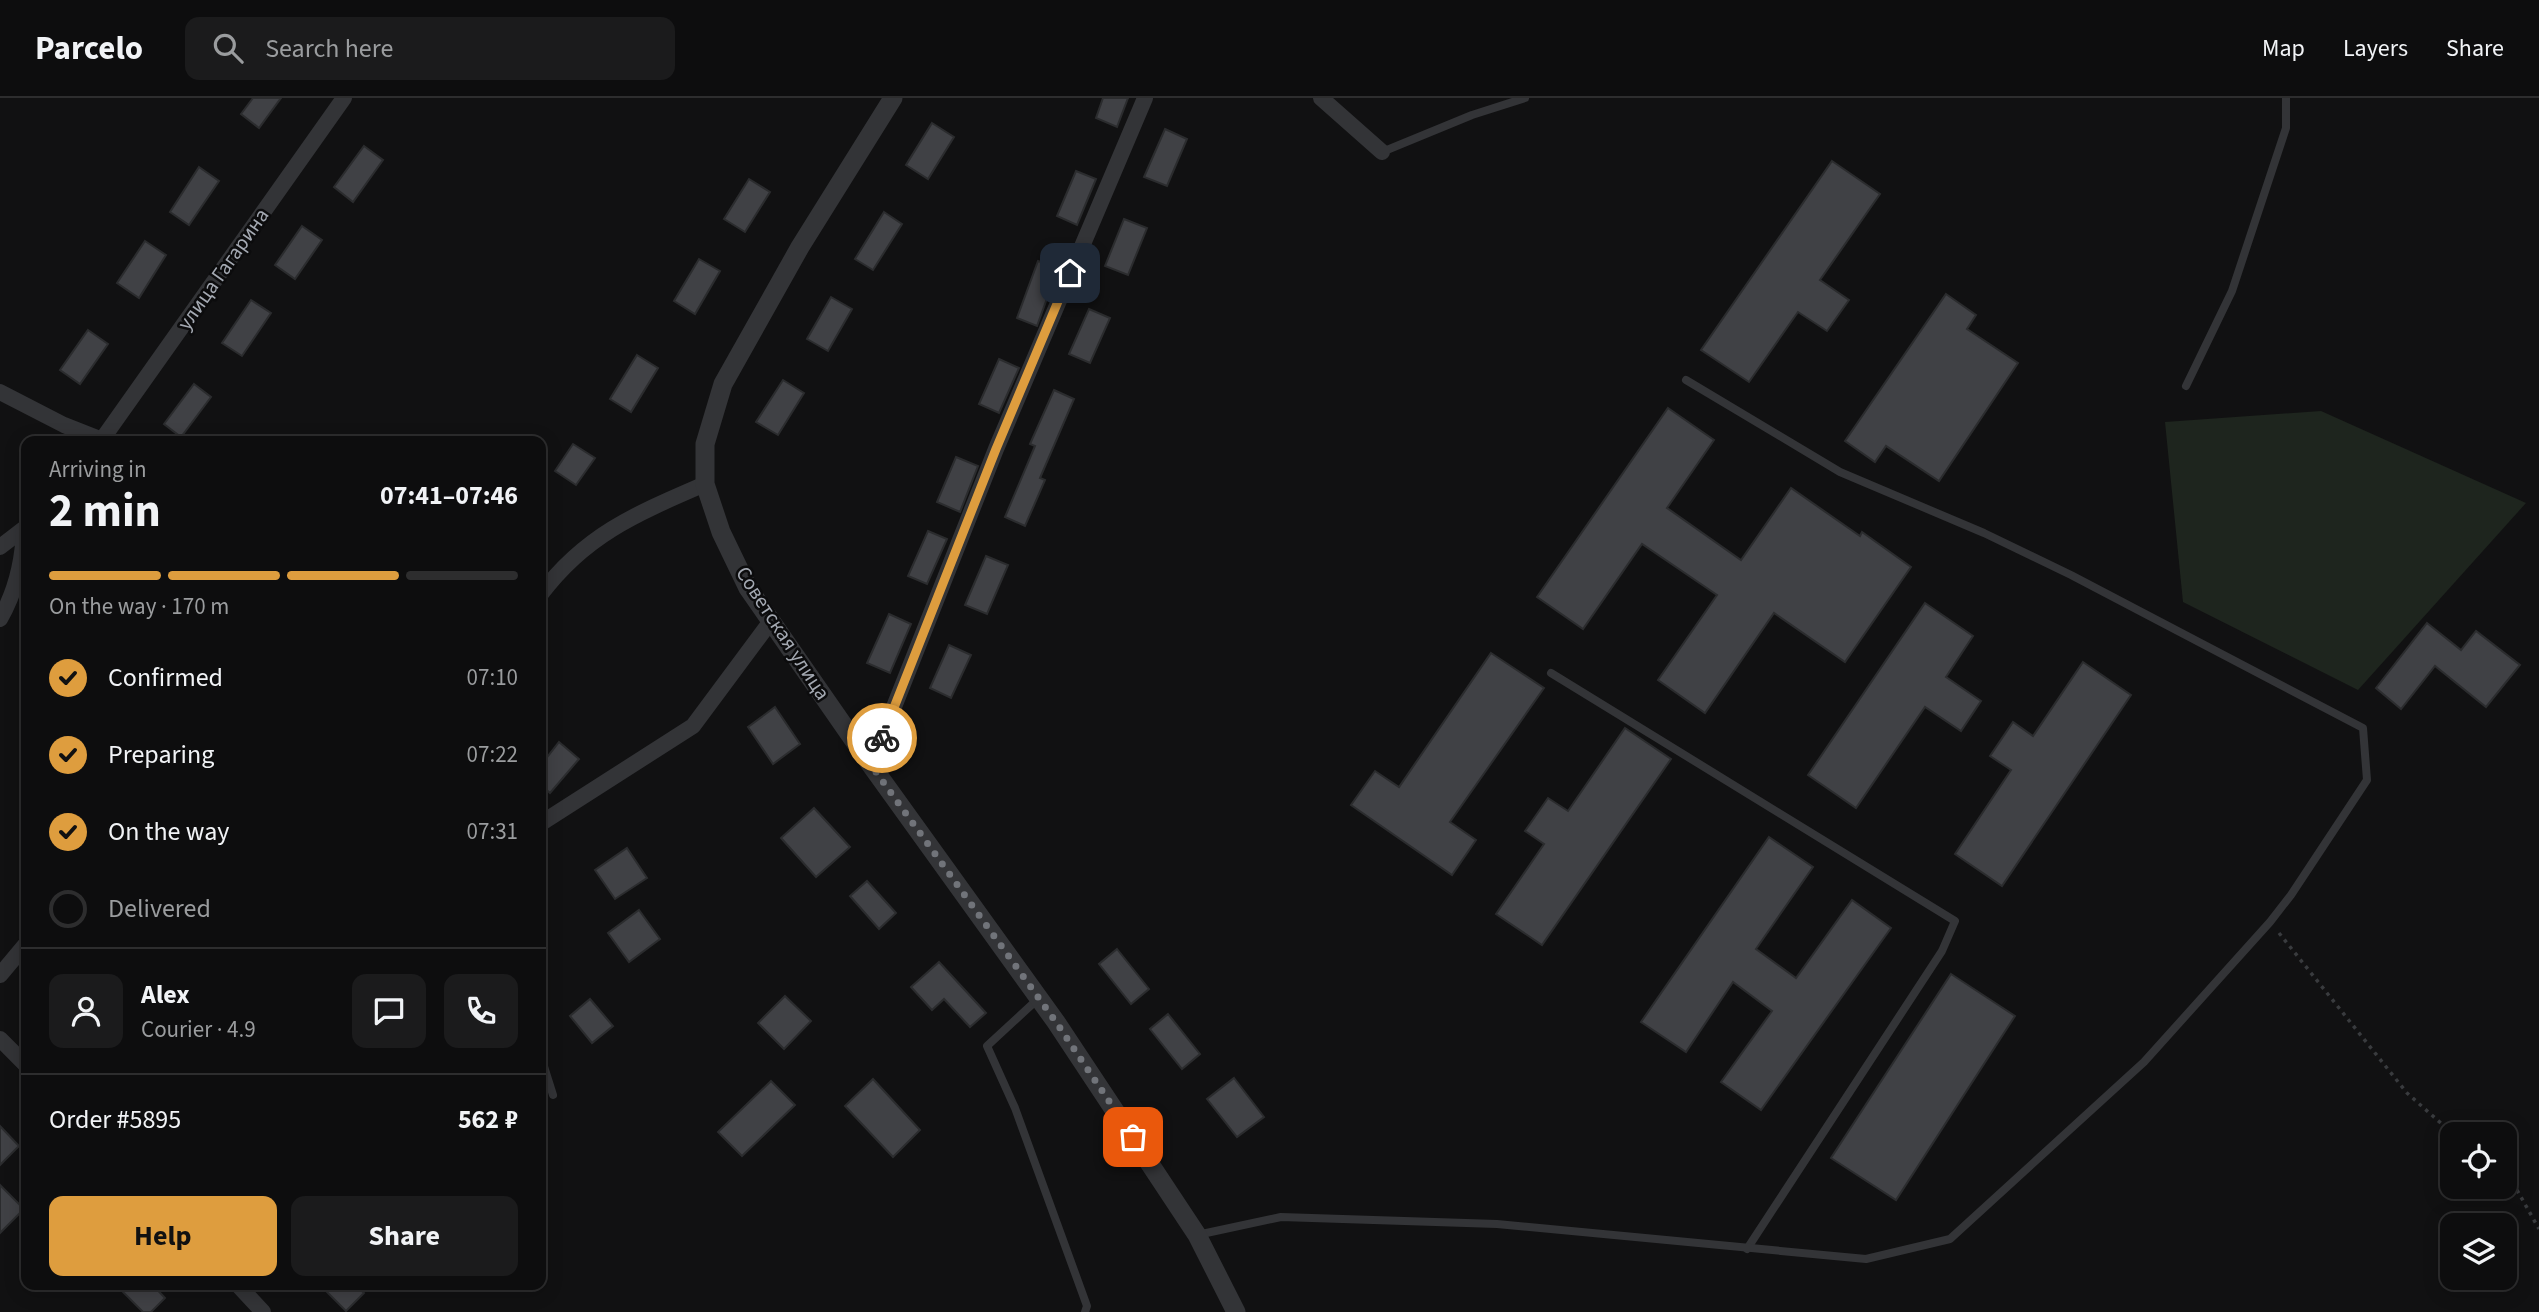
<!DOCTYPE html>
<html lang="en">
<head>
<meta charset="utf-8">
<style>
  body { margin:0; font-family:"Source Sans 3",sans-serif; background:#1b1b1c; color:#f1f3f6; height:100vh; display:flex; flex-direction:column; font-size:26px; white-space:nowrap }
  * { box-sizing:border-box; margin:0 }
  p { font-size:23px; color:#9a9c9e }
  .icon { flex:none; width:38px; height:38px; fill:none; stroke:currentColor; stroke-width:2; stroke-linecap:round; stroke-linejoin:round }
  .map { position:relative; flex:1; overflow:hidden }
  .details { position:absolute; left:21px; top:338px; width:525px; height:854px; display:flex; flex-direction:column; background:#0d0d0e; border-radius:14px; box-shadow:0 4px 18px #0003,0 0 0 2px #2d2d2e }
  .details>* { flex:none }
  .fabs { position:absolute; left:2440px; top:1024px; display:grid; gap:14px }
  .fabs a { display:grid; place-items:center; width:77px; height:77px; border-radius:14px; background:#0d0d0e; box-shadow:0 4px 18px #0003,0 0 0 2px #2d2d2e; font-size:35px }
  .pin { position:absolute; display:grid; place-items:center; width:60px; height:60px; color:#fff; margin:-30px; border-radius:14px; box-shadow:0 4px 10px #0006 }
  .courier { position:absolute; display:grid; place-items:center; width:70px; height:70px; margin:-35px; border:5px solid #de9d3e; border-radius:50%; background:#fff; color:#222; box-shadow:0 2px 9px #0007 }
  .overview em { font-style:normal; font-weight:700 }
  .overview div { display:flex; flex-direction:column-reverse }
  .overview { display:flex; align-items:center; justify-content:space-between; height:119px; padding:0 28px }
  h1 { font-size:46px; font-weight:700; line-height:52px }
  .bar { display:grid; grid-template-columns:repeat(4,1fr); gap:10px 7px; align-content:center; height:84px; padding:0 28px }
  .bar i { height:9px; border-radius:5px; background:#2d2d2e }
  .bar .current { background:#de9d3e }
  .bar p { grid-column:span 4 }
  .line { display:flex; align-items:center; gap:18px; padding:0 28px; border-top:2px solid #2d2d2e }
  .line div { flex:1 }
  .round { display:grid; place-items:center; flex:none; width:74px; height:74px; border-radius:14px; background:#1b1b1c }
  ol { padding:0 28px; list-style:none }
  li { display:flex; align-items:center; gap:21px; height:77px }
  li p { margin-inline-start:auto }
  li .icon { padding:7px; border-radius:50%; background:#de9d3e; color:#111; stroke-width:4 }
  li:last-child { color:#9a9c9e }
  li i { width:38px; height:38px; border:4px solid #2d2d2e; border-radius:50% }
  .cta { display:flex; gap:14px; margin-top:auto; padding:14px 28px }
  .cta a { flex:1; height:80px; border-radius:14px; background:#de9d3e; color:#111; font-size:28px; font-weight:700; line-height:80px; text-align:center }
  .cta a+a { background:#1b1b1c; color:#f1f3f6 }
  header { display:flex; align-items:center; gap:42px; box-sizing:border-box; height:98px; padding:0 35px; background:#0d0d0e; border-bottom:2px solid #2d2d2e }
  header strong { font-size:33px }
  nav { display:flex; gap:38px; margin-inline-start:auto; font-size:24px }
  .search { width:490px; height:63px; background:#1b1b1c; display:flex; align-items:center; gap:18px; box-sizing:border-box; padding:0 24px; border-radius:14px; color:#9a9c9e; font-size:26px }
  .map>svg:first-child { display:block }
</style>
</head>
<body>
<header>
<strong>Parcelo</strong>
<div class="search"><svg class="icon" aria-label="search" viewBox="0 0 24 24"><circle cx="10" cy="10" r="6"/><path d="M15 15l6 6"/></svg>Search here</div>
<nav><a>Map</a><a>Layers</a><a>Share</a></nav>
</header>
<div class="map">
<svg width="2539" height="1214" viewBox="0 0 2539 1214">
  <rect width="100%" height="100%" fill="#111112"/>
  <polygon fill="#1e251e" points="2321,313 2526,405 2358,592 2183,504 2165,324"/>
  <g fill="#404145" stroke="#2b2c2e" stroke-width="2">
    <polygon points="253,0 281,0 259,30 241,16"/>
    <polygon points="1103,0 1128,0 1117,29 1096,20"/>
    <polygon points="932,25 954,39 928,81 906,67"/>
    <polygon points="1165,31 1187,41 1167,88 1144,79"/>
    <polygon points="364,48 383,62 353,104 334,89"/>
    <polygon points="1832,63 1880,96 1820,182 1849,202 1827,233 1798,214 1749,284 1701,252"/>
    <polygon points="199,69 219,83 189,127 170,114"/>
    <polygon points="1076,73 1096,81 1077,127 1057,118"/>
    <polygon points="749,81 770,94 745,134 724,121"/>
    <polygon points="884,114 902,126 873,172 855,161"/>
    <polygon points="1124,121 1147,130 1128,177 1105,168"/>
    <polygon points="302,128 322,142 295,181 275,167"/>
    <polygon points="145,143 166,157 139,200 117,185"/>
    <polygon points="699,161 720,173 695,216 674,203"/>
    <polygon points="1038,163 1058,170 1037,228 1017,220"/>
    <polygon points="1946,196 1976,217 1967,231 2018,265 1939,383 1886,348 1875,364 1845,343"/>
    <polygon points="831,199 852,211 828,253 807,241"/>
    <polygon points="251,202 271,215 242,258 222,245"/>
    <polygon points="1089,211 1110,220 1090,265 1069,256"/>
    <polygon points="88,232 108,246 80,286 60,272"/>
    <polygon points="637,257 658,270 631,314 610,301"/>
    <polygon points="999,261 1019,270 999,315 979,306"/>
    <polygon points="783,282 804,295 778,337 756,324"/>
    <polygon points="194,286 211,299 181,339 164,326"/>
    <polygon points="1054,292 1074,301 1040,380 1045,382 1025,428 1005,419 1035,348 1030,346"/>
    <polygon points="1668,310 1714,342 1667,410 1741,462 1791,390 1860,438 1862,434 1911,469 1845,564 1774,515 1705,615 1658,582 1717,497 1642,446 1583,531 1537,499"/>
    <polygon points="573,346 595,360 576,387 555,373"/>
    <polygon points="956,359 978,368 960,414 937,404"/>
    <polygon points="928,433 947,441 927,486 908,478"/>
    <polygon points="986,458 1008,467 987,516 965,507"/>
    <polygon points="1925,505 1973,538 1946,579 1981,603 1961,633 1925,609 1856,710 1808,677"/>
    <polygon points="889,516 911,526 890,575 867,565"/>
    <polygon points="2427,525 2461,552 2476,533 2520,567 2486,609 2435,568 2401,611 2376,590"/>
    <polygon points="949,547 971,557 951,600 930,590"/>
    <polygon points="1491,555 1544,590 1450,724 1476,742 1452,777 1351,707 1375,673 1399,689"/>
    <polygon points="2083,564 2131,597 2002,788 1955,756 2011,672 1990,658 2013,624 2033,638"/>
    <polygon points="775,609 800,646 773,666 748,629"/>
    <polygon points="1625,630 1671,661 1542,847 1496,816 1544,746 1525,733 1548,700 1568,713"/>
    <polygon points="559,644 579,661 550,695 541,687 541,667"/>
    <polygon points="814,710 850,749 816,779 781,740"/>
    <polygon points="1769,739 1813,769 1756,851 1796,880 1852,802 1891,830 1761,1012 1721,984 1772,913 1733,884 1686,954 1641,924"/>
    <polygon points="627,750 647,780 615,801 595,772"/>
    <polygon points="867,783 896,815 879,831 850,798"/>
    <polygon points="639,812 660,841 629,864 608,835"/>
    <polygon points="1117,851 1149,891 1131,906 1099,866"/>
    <polygon points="939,864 986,915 970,929 944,901 932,912 911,889"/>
    <polygon points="1951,876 2015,918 1896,1102 1831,1060"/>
    <polygon points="785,898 811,923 784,951 758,925"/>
    <polygon points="590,901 613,928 592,945 570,918"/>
    <polygon points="1168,916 1200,956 1182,971 1150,931"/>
    <polygon points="1234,980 1264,1019 1237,1039 1207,1001"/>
    <polygon points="873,981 920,1032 893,1059 845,1008"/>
    <polygon points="771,983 795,1007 742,1058 718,1034"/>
    <polygon points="0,1028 19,1048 0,1067"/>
    <polygon points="0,1087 24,1111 0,1135"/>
    <polygon points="131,1186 152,1186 165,1200 151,1214 143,1214 123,1194"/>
    <polygon points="319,1186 355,1186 364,1195 346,1213"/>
  </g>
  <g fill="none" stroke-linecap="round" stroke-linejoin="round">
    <g stroke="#393b3e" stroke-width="3.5" stroke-dasharray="3.5 5" stroke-linecap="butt">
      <polyline points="2279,835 2407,995 2453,1036"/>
      <polyline points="2504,1081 2517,1092 2539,1131"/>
    </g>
    <g stroke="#333437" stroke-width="8">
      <polyline points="1382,54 1472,17 1525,0"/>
      <polyline points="2186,288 2232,193 2286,30 2286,0"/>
      <polyline points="1551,575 1955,823 1942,853 1747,1151"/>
      <polyline points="1039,900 987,948 1015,1010 1087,1208 1085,1214"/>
      <polyline points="541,959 553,997"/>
      <polyline points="1197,1137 1281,1119 1497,1126 1866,1161 1950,1141 2144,964 2270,824 2291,797 2367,682 2363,630 2071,477 1984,435 1840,374 1686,282"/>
    </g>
    <g stroke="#333437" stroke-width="16">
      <polyline points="1321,0 1382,54"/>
      <polyline points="0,294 64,327 102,342"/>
      <polyline points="101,343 344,0"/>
      <polyline points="0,449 26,429"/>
      <path d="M541 496C586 436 638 415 705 386"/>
      <path d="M0 521C16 493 23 463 24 431"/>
      <polyline points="871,667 996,351 1145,0"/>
      <polyline points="543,724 693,628 771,523"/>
      <polyline points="0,877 26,846"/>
      <polyline points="0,941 26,967"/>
      <polyline points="237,1186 263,1214"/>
    </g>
    <polyline stroke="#333437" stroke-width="19" points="893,0 800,149 723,286 705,346 705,386 721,434 748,490 871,667 1056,924 1197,1137 1236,1214"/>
  </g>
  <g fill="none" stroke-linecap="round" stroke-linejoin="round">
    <polyline stroke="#71747a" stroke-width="7" stroke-dasharray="0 12.6" points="882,640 871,667 1056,924 1133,1039"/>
    <polyline stroke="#de9d3e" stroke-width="9" points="882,640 996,351 1070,175"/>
  </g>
  <g text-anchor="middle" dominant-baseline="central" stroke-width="5" stroke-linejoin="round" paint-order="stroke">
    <g font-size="21" fill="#a4a9b2" stroke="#0c0c0d">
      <text transform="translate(223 171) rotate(-55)">улица Гагарина</text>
      <text transform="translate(783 535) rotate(57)">Советская улица</text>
    </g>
  </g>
</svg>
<div class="fabs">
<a><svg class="icon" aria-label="locate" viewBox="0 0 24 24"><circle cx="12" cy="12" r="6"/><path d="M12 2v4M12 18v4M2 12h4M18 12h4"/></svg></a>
<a><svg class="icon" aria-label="layers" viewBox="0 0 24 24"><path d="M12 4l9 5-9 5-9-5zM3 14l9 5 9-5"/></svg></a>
</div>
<div class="pin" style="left:1133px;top:1039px;background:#ea580c"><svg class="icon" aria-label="bag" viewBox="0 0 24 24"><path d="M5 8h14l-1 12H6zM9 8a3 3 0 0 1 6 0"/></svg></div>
<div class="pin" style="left:1070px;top:175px;background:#1f2937"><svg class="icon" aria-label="home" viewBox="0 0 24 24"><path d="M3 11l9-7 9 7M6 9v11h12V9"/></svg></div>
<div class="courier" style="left:882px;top:640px"><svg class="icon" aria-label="bike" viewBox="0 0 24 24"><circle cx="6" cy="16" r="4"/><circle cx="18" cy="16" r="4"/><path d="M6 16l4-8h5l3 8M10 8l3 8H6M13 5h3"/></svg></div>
<section class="details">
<div class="overview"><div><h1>2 min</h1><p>Arriving in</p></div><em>07:41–07:46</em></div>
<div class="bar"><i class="current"></i><i class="current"></i><i class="current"></i><i></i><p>On the way · 170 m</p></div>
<ol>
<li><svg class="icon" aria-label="check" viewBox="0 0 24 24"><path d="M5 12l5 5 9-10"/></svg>Confirmed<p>07:10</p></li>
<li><svg class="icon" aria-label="check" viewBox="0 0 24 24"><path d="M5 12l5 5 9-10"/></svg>Preparing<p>07:22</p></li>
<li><svg class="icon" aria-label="check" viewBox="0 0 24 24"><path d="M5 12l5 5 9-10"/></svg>On the way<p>07:31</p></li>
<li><i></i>Delivered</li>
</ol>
<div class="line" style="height:126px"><a class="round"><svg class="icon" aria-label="person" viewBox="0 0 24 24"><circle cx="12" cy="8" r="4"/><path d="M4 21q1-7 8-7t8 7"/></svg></a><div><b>Alex</b><p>Courier · 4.9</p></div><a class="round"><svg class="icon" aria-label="chat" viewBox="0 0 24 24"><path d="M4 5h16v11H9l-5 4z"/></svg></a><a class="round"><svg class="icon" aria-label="phone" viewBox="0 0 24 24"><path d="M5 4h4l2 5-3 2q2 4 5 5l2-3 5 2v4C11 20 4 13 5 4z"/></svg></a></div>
<div class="line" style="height:91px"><div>Order #5895</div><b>562 ₽</b></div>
<div class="cta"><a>Help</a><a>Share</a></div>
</section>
</div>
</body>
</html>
